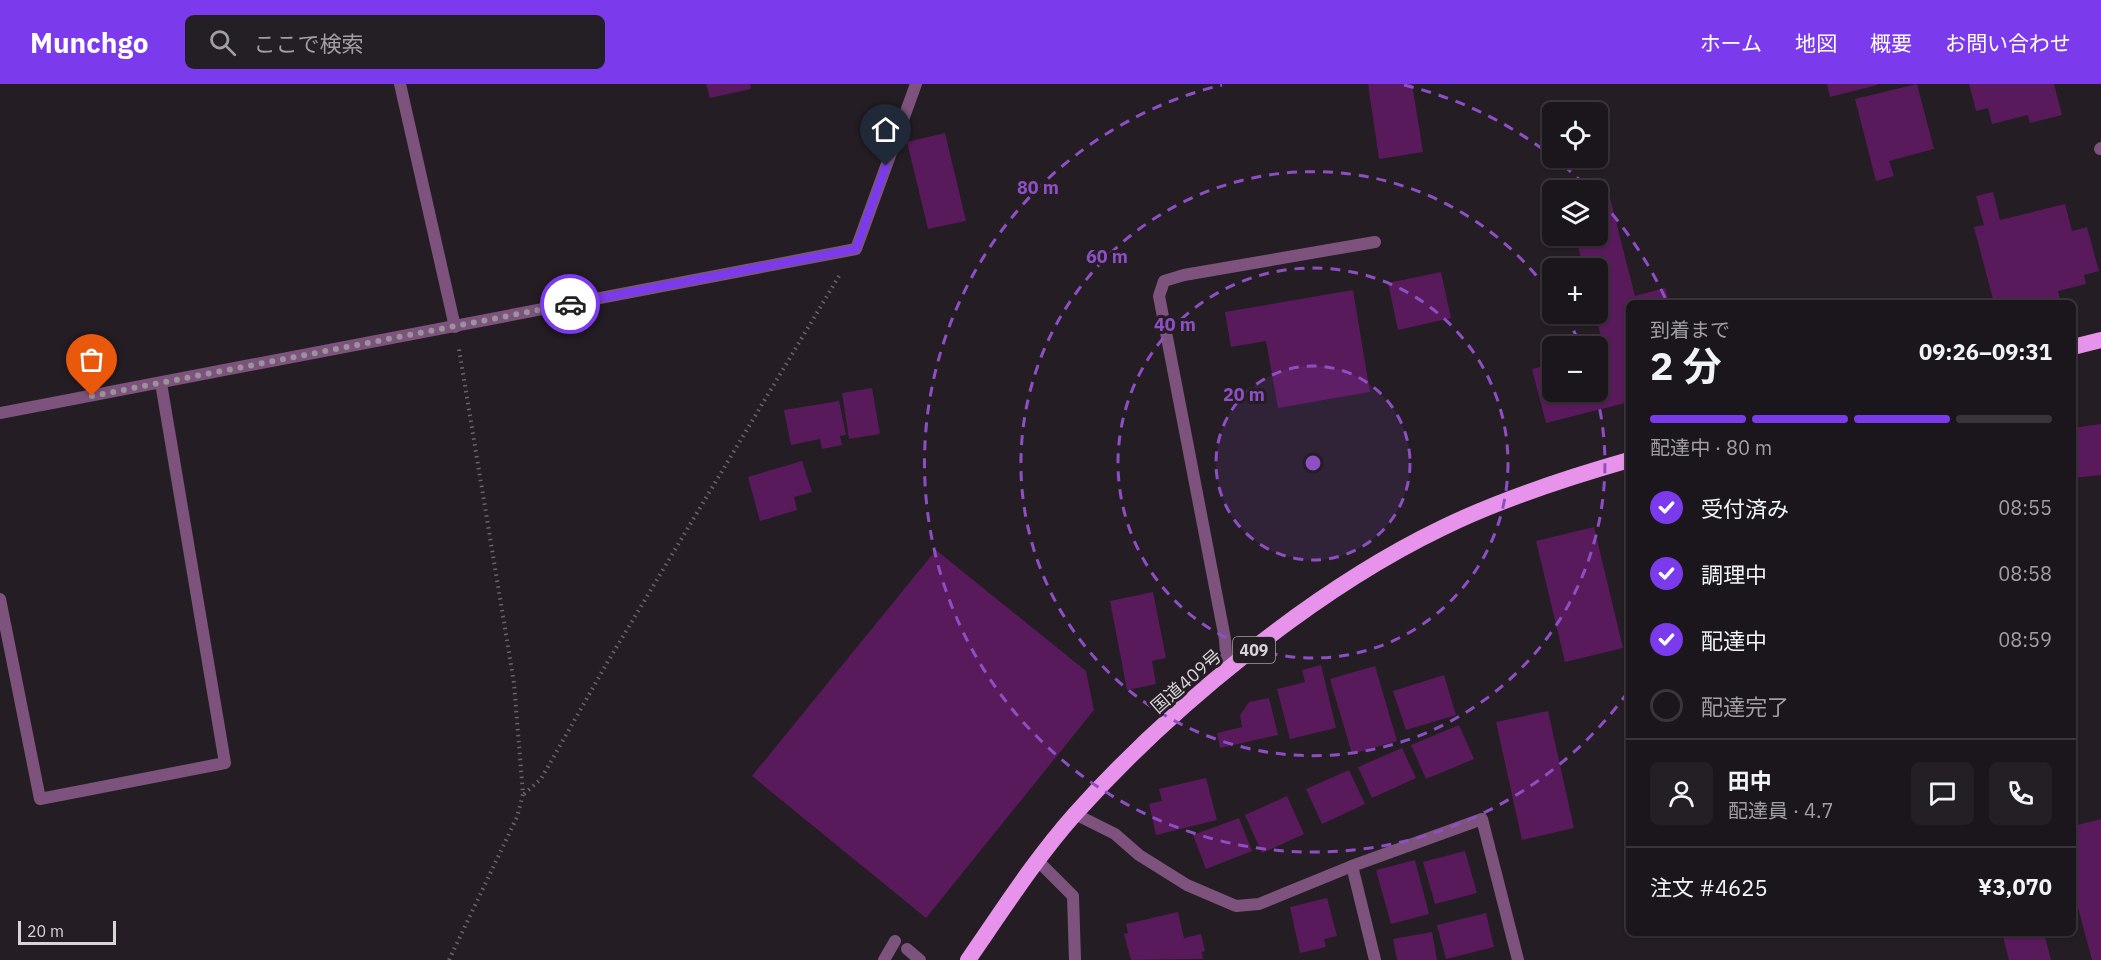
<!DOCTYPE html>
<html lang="ja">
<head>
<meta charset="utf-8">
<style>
  body { margin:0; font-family:"IBM Plex Sans","Noto Sans JP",sans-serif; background:#241f24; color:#f1f3f6; height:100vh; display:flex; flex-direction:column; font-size:22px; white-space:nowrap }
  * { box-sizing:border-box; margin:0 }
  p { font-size:20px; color:#a09fa3 }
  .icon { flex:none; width:33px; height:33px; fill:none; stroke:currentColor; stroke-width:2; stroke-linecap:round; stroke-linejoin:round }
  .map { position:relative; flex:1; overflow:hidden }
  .drawer { position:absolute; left:1626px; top:216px; width:450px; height:636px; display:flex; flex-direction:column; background:#1b161b; border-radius:9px; box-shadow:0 2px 4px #0004,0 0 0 2px #39353a }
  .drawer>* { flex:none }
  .fabs { position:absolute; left:1542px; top:18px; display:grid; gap:12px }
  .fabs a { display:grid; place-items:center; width:66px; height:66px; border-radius:9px; background:#1b161b; box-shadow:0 2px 4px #0004,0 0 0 2px #39353a; font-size:30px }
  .scale { position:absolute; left:18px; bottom:15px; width:98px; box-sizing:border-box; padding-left:6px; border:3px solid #d8d4d8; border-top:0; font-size:16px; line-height:21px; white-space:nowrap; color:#d8d4d8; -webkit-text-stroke:4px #241d24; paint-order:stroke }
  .pin { position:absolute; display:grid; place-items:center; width:51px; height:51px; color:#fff; margin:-62px -26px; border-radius:50% 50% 50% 0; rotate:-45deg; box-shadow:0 0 6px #0007 }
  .pin .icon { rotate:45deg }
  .courier { position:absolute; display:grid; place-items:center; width:60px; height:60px; margin:-30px; border:4px solid #7c3aed; border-radius:50%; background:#fff; color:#222; box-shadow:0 2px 8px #0007 }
  .summary em { font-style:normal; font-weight:700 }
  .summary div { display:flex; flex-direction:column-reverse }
  .summary { display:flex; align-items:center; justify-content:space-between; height:102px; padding:0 24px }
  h1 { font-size:39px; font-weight:700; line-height:45px }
  .bar { display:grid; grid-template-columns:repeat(4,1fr); gap:9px 6px; align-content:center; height:72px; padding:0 24px }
  .bar i { height:8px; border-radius:4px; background:#39353a }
  .bar .on { background:#7c3aed }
  .bar p { grid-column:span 4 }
  .line { display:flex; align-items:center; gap:15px; padding:0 24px; border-top:2px solid #39353a }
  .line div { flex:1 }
  .round { display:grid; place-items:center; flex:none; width:63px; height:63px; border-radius:9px; background:#241f24 }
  ol { padding:0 24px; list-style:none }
  li { display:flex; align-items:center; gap:18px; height:66px }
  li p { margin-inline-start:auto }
  li .icon { padding:6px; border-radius:50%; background:#7c3aed; color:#fff; stroke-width:4 }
  li:last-child { color:#a09fa3 }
  li i { width:33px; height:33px; border:3px solid #39353a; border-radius:50% }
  header { display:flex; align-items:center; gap:36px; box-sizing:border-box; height:84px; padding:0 30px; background:#7c3aed; color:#fff }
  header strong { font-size:28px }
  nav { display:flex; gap:33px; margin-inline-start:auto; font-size:21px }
  .search { width:420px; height:54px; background:#241f24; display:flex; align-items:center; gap:15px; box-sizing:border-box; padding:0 21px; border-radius:9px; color:#a09fa3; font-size:22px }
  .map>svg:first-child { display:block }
</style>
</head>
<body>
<header>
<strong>Munchgo</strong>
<div class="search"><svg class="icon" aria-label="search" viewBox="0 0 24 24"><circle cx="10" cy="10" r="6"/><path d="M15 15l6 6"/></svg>ここで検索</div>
<nav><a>ホーム</a><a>地図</a><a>概要</a><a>お問い合わせ</a></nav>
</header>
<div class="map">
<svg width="2101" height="876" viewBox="0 0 2101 876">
  <rect width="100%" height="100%" fill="#241d24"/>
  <g fill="#581a5b">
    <polygon points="706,0 750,0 751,5 710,14"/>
    <polygon points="1368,0 1412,0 1423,68 1379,75"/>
    <polygon points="1827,0 1877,0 1877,1 1830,13"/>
    <polygon points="1917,0 1934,65 1889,77 1894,92 1876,97 1855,15"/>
    <polygon points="1969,0 2054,0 2062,31 2030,39 2028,31 1992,40 1988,24 1976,27"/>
    <polygon points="945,49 966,137 928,145 907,58"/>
    <polygon points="1993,108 2000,136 2065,120 2072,147 2087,143 2099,187 2084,191 2086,200 2058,207 2061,219 2031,219 2030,214 2012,219 1994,219 1974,143 1984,141 1976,112"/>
    <polygon points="1610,114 1635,212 1665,204 1669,219 1629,219 1629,318 1546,339 1532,285 1552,280 1552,308 1598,308 1598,269 1605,267 1595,230 1598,230 1598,184 1584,184 1575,152 1598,152 1598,118"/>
    <polygon points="1441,188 1451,234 1398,246 1388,199"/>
    <polygon points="1353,206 1370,308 1278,324 1266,257 1231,263 1225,228"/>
    <polygon points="872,304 880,350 849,355 842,309"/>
    <polygon points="839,317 846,351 840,352 842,361 822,365 820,355 791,361 784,326"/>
    <polygon points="2101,340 2101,391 2073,394 2073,344"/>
    <polygon points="802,377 812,408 794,413 797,426 760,437 748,393"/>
    <polygon points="1594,443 1623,564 1565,578 1536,457"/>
    <polygon points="936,466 1086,587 1094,626 926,834 752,692"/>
    <polygon points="1153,508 1166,574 1152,577 1156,600 1127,606 1110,517"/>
    <polygon points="1321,581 1336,644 1290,655 1277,605 1305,598 1302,586"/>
    <polygon points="1375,582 1397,657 1352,670 1330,595"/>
    <polygon points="1444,591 1456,631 1406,646 1393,607"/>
    <polygon points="1269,614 1278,651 1220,664 1217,649 1242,643 1240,631 1249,618"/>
    <polygon points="1548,627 1574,744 1522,756 1496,638"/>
    <polygon points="1459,641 1474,675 1426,695 1411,661"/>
    <polygon points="1402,664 1416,694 1372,714 1358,683"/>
    <polygon points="1349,686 1365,720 1322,740 1306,705"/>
    <polygon points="1206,694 1217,736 1156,751 1149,720 1162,717 1159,705"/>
    <polygon points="1287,712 1304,750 1262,769 1245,731"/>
    <polygon points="1239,734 1252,767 1206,785 1193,751"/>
    <polygon points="2101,735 2101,876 2092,876 2073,805 2073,742"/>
    <polygon points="1465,767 1477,809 1435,820 1423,778"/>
    <polygon points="1415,776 1429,830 1391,840 1376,786"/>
    <polygon points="1327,814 1337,852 1324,855 1326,863 1300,869 1290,823"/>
    <polygon points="1178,828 1184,854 1201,850 1205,867 1202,868 1203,875 1131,876 1124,850 1128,849 1126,840"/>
    <polygon points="1486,829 1494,863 1446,875 1437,841"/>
    <polygon points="1432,848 1437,876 1397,876 1393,855"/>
    <polygon points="2002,849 2044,849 2051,876 2009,876"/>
  </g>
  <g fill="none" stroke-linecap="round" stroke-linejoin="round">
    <g stroke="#6a646a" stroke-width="4" stroke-dasharray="1.5 4.5" stroke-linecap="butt">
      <polyline points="524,710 541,695 607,579 839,192"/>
      <polyline points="449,876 517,733 523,710 514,599 459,265"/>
    </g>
    <g stroke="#7d537d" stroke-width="12">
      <polyline points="2100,65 2101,64"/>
      <polyline points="0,329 856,165 916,0"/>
      <polyline points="1227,587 1225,555 1159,212 1164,197 1184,191 1375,158"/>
      <polyline points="1037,776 1073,812 1075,876"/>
      <polyline points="907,865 920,876"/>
      <polyline points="884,876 895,857"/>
    </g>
    <g stroke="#7d537d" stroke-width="12">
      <polyline points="400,0 455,243"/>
      <polyline points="0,515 40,715 225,679 161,299"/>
      <polyline points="1075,730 1115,750 1139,771 1187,801 1236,822 1259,820 1352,782 1482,735 1518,876"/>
      <polyline points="1352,782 1375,876"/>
    </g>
    <g stroke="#e893eb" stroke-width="16">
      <polyline points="2073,263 2101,256"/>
      <path d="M968 876C1002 827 1035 775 1075 730 1170 624 1313 506 1442 444 1501 415 1566 394 1629 376"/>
    </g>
  </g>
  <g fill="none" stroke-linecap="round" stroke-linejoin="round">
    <polyline stroke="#999499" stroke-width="6" stroke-dasharray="0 10.8" points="92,312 570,220"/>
    <polyline stroke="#7c3aed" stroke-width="8" points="570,220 856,165 886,82"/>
  </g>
  <circle cx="1313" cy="379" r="97" fill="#8e4ec4" fill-opacity=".12"/>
  <g fill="none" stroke="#8e4ec4" stroke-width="3" stroke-dasharray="10 8">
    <circle cx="1313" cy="379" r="97"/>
    <circle cx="1313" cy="379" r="195"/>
    <path d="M1565 231A292 292 0 0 1 1580 260M1596 308A292 292 0 1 1 1552 212"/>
    <path d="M1628 608A389 389 0 1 1 1222 1M1404 1A389 389 0 0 1 1590 106M1600 116A389 389 0 0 1 1667 218"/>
  </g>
  <g text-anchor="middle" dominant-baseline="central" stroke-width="6" stroke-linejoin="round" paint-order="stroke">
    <rect fill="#241d24" stroke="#a29da2" stroke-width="1.5" x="1233" y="553" width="42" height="26" rx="4.5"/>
    <g font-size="16" font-weight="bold" fill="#d8d4d8">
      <text x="1254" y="566">409</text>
    </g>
    <g font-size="18" fill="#d8d4d8" stroke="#241d24">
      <text transform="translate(1186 597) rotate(-41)">国道409号</text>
    </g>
  </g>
  <circle cx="1313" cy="379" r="9" fill="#8e4ec4" stroke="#241d24" stroke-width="3"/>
  <g font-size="18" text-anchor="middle" font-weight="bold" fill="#8e4ec4" stroke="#241d24" stroke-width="6" stroke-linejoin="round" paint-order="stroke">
    <text x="1038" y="110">80 m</text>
    <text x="1107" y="179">60 m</text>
    <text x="1175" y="247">40 m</text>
    <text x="1244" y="317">20 m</text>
  </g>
</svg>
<div class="fabs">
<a><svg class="icon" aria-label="locate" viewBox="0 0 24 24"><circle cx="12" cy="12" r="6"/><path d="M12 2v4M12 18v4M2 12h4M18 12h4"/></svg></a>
<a><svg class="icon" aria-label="layers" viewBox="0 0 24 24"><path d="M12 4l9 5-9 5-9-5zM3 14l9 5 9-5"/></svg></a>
<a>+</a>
<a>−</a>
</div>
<div class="scale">20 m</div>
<div class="pin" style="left:92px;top:312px;background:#ea580c"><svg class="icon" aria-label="bag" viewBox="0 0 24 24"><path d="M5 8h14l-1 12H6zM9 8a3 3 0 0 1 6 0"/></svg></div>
<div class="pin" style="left:886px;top:82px;background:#1f2937"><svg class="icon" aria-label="home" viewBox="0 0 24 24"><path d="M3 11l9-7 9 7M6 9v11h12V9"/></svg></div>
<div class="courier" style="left:570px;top:220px"><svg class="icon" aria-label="car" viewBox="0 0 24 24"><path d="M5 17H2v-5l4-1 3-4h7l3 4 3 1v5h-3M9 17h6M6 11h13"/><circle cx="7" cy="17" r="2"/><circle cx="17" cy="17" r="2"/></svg></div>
<section class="drawer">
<div class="summary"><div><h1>2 分</h1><p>到着まで</p></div><em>09:26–09:31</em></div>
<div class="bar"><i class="on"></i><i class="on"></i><i class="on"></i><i></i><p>配達中 · 80 m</p></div>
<ol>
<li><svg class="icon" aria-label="check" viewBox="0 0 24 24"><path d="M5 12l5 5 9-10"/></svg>受付済み<p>08:55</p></li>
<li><svg class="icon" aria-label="check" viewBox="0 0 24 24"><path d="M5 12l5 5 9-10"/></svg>調理中<p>08:58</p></li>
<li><svg class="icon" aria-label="check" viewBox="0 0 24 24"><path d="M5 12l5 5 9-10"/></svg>配達中<p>08:59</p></li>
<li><i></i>配達完了</li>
</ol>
<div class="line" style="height:108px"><a class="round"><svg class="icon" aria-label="person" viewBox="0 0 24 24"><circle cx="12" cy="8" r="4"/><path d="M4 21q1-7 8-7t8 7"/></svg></a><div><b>田中</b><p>配達員 · 4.7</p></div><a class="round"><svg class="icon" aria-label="chat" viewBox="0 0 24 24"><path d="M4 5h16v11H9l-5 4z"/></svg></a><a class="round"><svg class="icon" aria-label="phone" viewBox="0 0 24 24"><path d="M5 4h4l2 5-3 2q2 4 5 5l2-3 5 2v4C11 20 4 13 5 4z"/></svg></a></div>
<div class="line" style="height:78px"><div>注文 #4625</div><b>¥3,070</b></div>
</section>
</div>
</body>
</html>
